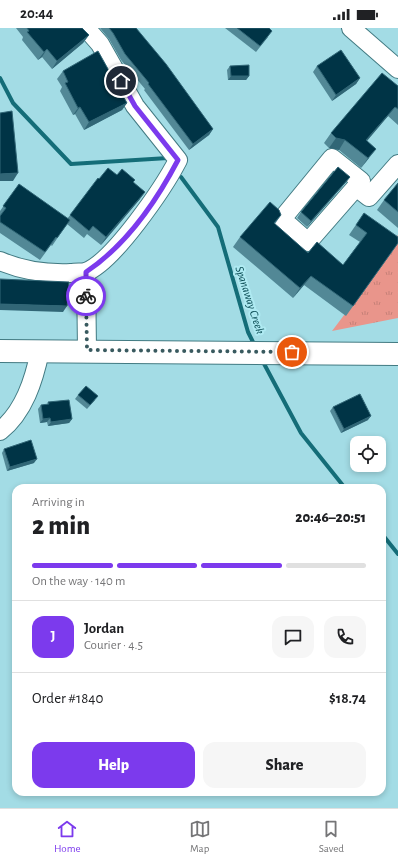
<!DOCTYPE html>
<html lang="en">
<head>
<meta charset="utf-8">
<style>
  body { margin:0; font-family:"Alegreya Sans",sans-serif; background:#f6f6f6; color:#202124; height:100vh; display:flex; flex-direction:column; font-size:15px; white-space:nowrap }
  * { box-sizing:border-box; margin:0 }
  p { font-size:13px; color:#757577 }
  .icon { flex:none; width:22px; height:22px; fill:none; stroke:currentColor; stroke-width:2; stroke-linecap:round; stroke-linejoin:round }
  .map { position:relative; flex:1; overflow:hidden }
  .sheet { position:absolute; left:12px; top:456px; width:374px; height:312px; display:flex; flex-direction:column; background:#fff; border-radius:12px; box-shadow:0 2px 6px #0003 }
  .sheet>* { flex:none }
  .buttons { position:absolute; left:350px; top:408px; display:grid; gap:8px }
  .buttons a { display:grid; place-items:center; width:36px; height:36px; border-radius:8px; background:#fff; box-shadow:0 2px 6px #0003; font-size:20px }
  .pin { position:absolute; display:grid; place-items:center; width:34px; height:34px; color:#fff; margin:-17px; border:2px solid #fff; border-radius:50%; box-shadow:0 1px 4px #0007 }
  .courier { position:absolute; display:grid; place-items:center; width:40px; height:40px; margin:-20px; border:3px solid #7c3aed; border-radius:50%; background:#fff; color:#222; box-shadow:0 1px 5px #0007 }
  .headline em { font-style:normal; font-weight:800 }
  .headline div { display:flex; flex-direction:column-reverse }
  .headline { display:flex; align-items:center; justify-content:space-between; height:68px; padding:0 20px }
  h1 { font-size:26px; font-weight:800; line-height:30px }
  .bar { display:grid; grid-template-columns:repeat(4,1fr); gap:6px 4px; align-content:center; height:48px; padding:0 20px }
  .bar i { height:5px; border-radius:3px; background:#e0e0e0 }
  .bar .current { background:#7c3aed }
  .bar p { grid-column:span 4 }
  .line { display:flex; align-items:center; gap:10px; padding:0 20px; border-top:1px solid #e0e0e0 }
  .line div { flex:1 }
  .round { display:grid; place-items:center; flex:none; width:42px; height:42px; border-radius:12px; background:#f6f6f6 }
  .button { display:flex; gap:8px; margin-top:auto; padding:8px 20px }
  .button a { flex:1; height:46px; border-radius:12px; background:#7c3aed; color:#fff; font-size:16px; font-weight:800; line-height:46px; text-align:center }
  .button a+a { background:#f6f6f6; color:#202124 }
  .status { display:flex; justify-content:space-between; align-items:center; height:28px; padding:0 20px; background:#fff; direction:ltr }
  .status svg { height:11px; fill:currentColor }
  .tab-bar { display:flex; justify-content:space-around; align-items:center; height:56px; border-top:1px solid #e0e0e0; background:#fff; font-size:11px; color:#757577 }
  .tab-bar a { display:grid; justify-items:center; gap:2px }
  .tab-bar .current { color:#7c3aed }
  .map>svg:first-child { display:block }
</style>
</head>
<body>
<div class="status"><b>20:44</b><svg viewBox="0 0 49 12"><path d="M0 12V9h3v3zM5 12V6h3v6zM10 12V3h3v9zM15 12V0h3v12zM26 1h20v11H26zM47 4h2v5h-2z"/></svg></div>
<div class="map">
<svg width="398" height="780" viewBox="0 0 398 780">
  <defs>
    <pattern id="grass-tufts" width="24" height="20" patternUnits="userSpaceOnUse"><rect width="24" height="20" fill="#e9958b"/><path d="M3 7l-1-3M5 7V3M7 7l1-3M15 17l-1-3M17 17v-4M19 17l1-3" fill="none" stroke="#c68077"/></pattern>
  </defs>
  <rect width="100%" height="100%" fill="#a3dce5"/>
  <polygon fill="url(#grass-tufts)" points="398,207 398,290 332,303 394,221 392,214"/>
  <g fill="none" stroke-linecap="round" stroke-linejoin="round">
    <g stroke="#146d78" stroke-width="4">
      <polyline points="0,50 13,75 71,136 168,130"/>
      <polyline points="181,149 218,199 248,304 255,318"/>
      <polyline points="262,332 301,405 345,460"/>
      <polyline points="382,506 398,526"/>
    </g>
    <g stroke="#427a82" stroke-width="20">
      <g id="minor">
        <polyline points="351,0 398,41"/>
        <polyline points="356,159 308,214 282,191 332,130 361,153 356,159 369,169 398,136"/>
        <path d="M0 233C23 243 47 246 71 245 76 244 82 245 86 244 114 233 164 159 178 132L135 78 100 16 86 0"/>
        <polyline points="86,244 87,322"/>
        <path d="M0 403C24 384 34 352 40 323"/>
      </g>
    </g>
    <g stroke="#427a82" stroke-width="24">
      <polyline id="major" points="0,323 398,326"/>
    </g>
    <use href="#minor" stroke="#fff" stroke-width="18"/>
    <use href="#major" stroke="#fff" stroke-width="22"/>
  </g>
  <g fill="#528896">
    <polygon points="16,0 82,0 89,7 83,15 52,41 42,29 38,32 22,12 23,9"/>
    <polygon points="100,0 136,0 213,101 209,107 189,122 144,62 145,61 121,32 109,11"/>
    <polygon points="225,0 269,0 268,9 256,24"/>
    <polygon points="230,38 249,48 246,52 228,52 227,42"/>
    <polygon points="317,38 360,50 356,56 332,73 313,44"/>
    <polygon points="63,43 127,75 122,82 84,102 75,86 73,87 60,63 62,59 57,51"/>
    <polygon points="398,58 398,97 388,88 367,113 369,130 361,140 339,122 329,120 324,115 331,105"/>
    <polygon points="117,147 134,154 140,171 101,217 87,206 84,210 67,196 52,218 51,217 40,232 0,205 0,183 19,156 67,191 99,151"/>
    <polygon points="350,149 346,154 307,199 297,190 301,184"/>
    <polygon points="398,155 398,200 377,182 384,172"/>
    <polygon points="364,185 398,215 346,288 304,257 293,270 233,219 240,209 281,187 275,196 308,225 343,237 360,214 349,207"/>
    <polygon points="78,367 95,372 87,381 75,371"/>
    <polygon points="48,374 72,391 69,395 48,398 47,394 40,395 38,381 41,377 47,377"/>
    <polygon points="333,379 368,392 341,405 330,383"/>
    <polygon points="4,421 34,435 7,443 2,425"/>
  </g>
  <g fill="#316676">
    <polygon points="89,7 83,15 52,41 57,33"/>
    <polygon points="47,21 42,29 38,32 44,24"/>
    <polygon points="231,48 249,48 246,52 228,52"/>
    <polygon points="360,50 356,56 332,73 336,67"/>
    <polygon points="127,75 122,82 84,102 89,94"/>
    <polygon points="80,79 75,86 73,87 78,80"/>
    <polygon points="395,79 388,88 359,122 366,112"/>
    <polygon points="213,101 209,107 189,122 193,116"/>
    <polygon points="336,110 345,112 339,122 329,120"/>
    <polygon points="376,121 369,130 361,140 368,130"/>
    <polygon points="18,145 13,153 0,153 0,146"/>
    <polygon points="350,149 346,154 307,199 311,193"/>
    <polygon points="145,164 140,171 101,217 106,209"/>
    <polygon points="311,248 304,257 293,270 300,260"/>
    <polygon points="0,276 67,278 63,284 0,282"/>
    <polygon points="371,388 368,392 341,405 344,401"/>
    <polygon points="50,390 47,394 40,395 43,391"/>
    <polygon points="72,391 69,395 48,398 51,394"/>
    <polygon points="37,431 34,435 7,443 10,439"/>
  </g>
  <g fill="#003446" stroke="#316676">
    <polygon points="27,0 82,0 89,7 57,33 47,21 44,24 27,4 29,3"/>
    <polygon points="109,0 136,0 166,36 213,101 193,116 148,56 149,55 125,26 113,5"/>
    <polygon points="237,0 269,0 272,3 260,18"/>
    <polygon points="341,22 360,50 336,67 317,38"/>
    <polygon points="98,23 127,75 89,94 80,79 78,80 65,55 68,54 63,43"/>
    <polygon points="249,37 249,48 231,48 230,38"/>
    <polygon points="382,45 398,58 398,81 395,79 366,112 376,121 368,130 345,112 336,110 331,105"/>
    <polygon points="12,83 18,145 0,146 0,85"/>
    <polygon points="338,139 350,149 311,193 301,184"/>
    <polygon points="108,140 117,147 122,141 135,152 133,154 145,164 106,209 93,198 89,203 70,187 98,150 99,151"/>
    <polygon points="398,155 398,184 384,172"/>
    <polygon points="19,156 70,192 57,210 56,209 45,224 0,194 0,188 6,180 3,178"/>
    <polygon points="270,174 279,182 281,187 274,195 308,225 317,214 343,237 367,205 356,197 364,185 398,209 398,215 353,278 311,248 300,260 240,209"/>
    <polygon points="0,251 69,254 67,278 0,276"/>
    <polygon points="86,358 98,368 90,377 78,367"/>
    <polygon points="360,366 371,388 344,401 333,379"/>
    <polygon points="69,372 72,391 51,394 50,390 43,391 41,377 49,376 48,374"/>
    <polygon points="31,412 37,431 10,439 4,421"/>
  </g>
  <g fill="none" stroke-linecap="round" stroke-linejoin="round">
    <polyline stroke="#395a5f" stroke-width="4" stroke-dasharray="0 7.2" points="86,268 87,322 292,324"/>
    <path stroke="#7c3aed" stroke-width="5" d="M86 268V244C125 218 156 174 178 132L135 78 121 53"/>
  </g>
  <g text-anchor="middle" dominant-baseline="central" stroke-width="4" stroke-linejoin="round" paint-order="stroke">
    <g font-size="12" font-style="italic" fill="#094b53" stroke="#afeaf2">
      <text transform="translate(250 272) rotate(72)">Spanaway Creek</text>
    </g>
  </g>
</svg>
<div class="buttons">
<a><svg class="icon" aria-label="locate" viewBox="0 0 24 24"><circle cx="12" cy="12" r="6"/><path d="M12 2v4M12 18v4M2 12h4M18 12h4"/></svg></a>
</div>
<div class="pin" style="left:292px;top:324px;background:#ea580c"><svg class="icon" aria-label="bag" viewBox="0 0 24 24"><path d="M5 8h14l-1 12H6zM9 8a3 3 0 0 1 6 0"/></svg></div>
<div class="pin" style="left:121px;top:53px;background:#1f2937"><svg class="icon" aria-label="home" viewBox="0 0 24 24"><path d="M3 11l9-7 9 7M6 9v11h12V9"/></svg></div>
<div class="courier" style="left:86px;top:268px"><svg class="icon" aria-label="bike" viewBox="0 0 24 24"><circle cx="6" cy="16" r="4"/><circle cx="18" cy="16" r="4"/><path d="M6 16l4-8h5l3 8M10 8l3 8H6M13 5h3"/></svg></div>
<section class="sheet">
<div class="headline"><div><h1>2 min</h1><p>Arriving in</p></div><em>20:46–20:51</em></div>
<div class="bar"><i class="current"></i><i class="current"></i><i class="current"></i><i></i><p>On the way · 140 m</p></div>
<div class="line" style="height:72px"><b class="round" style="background:#7c3aed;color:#fff">J</b><div><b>Jordan</b><p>Courier · 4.5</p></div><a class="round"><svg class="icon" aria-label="chat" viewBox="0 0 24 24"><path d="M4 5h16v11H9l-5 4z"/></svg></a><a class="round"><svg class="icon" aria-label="phone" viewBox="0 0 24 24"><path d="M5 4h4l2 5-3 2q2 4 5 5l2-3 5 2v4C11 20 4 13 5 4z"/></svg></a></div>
<div class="line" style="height:52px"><div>Order #1840</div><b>$18.74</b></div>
<div class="button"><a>Help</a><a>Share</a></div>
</section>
</div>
<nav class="tab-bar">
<a class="current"><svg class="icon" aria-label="home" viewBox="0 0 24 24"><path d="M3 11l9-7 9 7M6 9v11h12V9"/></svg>Home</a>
<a><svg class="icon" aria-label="map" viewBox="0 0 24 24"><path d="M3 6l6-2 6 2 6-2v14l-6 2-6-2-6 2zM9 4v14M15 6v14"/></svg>Map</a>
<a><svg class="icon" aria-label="saved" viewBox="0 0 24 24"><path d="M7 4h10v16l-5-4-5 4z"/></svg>Saved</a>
</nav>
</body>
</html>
